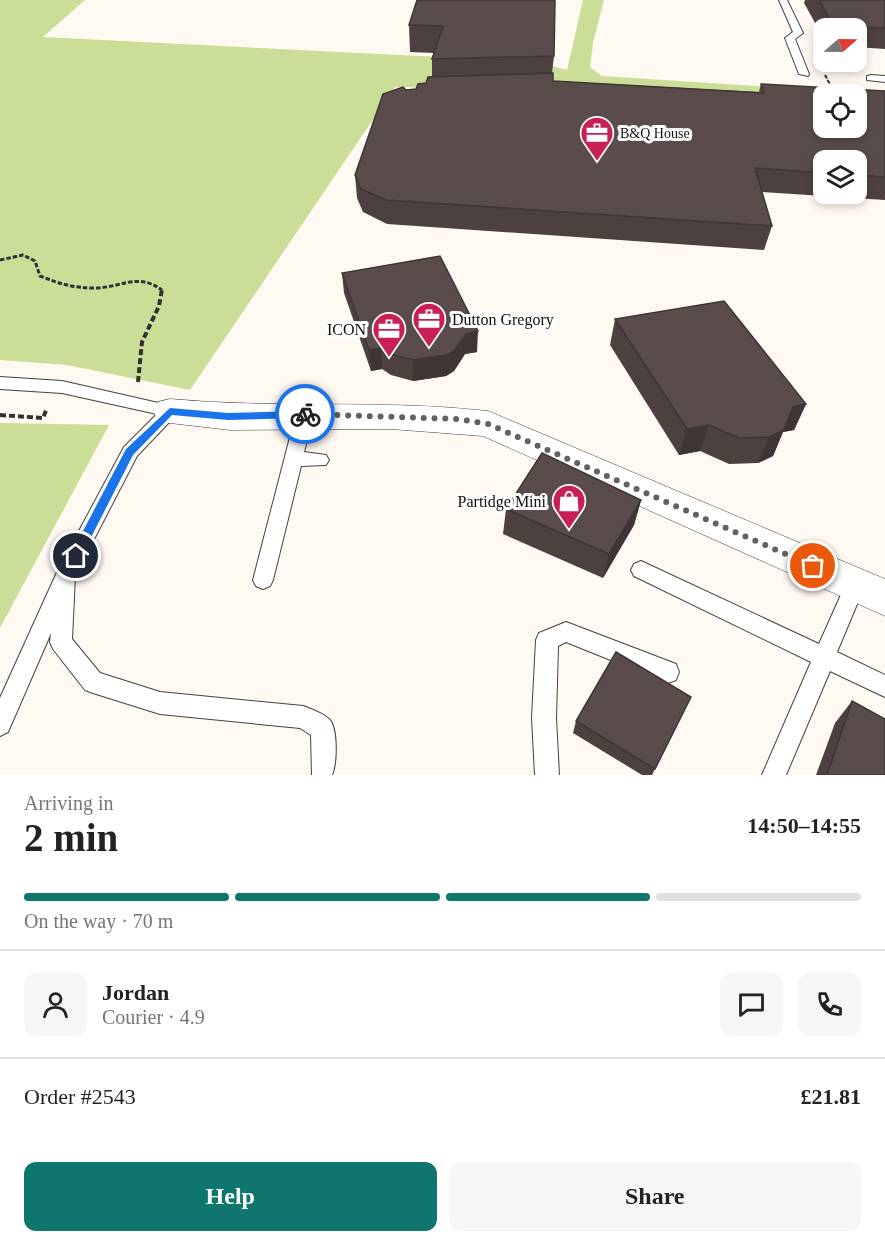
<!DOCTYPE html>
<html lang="en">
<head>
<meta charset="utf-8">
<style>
  body { margin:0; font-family:"Times New Roman",serif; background:#f6f6f6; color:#222; height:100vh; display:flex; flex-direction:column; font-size:22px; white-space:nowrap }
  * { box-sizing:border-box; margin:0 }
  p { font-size:20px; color:#767676 }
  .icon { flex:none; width:33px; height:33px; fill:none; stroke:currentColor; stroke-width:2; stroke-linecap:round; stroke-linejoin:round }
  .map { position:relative; height:775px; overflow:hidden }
  .sheet { display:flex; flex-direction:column; background:#fff; flex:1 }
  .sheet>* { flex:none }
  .needle { width:39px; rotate:70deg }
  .tools { position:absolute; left:813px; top:18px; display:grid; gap:12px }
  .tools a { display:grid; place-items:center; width:54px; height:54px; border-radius:12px; background:#fff; box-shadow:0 3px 9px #0003; font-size:30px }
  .pin { position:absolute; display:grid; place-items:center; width:51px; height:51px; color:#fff; margin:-26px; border:3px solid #fff; border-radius:50%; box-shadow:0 2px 6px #0007 }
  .courier { position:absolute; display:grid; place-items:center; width:60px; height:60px; margin:-30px; border:4px solid #1a73e8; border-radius:50%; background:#fff; color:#222; box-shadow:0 2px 8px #0007 }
  .overview em { font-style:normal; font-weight:600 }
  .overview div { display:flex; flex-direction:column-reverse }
  .overview { display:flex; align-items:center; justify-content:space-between; height:102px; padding:0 24px }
  h1 { font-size:39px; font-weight:600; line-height:45px }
  .bar { display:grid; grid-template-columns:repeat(4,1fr); gap:9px 6px; align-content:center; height:72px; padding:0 24px }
  .bar i { height:8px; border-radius:4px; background:#e0e0e0 }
  .bar .current { background:#0f766e }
  .bar p { grid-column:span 4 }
  .line { display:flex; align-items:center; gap:15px; padding:0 24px; border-top:2px solid #e0e0e0 }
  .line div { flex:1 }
  .round { display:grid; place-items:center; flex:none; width:63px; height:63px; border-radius:12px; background:#f6f6f6 }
  .primary-button { display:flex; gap:12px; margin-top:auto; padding:12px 24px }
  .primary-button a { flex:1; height:69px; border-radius:12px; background:#0f766e; color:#fff; font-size:24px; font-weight:600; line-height:69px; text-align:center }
  .primary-button a+a { background:#f6f6f6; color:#222 }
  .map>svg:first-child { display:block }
</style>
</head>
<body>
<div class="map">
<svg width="885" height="775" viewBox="0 0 885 775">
  <rect width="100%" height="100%" fill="#fff9f2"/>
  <g fill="#cade97">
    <polygon points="0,0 85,0 43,37 538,62 567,70 583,0 604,0 593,43 590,67 602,76 831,91 824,94 395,87 190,390 67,365 0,360"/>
    <polygon points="0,423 109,425 0,628"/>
  </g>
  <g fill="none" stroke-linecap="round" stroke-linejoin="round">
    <g stroke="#424242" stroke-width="2">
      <g id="lane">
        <polygon points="779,0 787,0 803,33 795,39 809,74 808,76 799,74 785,38 793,32"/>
        <polygon points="871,75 885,76 885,82 867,80 867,76"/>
        <path d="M0 377 62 381 176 407 178 411 176 415 137 456 75 576 72 639 100 673 160 692 303 706C311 709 322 713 329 719 338 727 337 764 332 775H312L311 735 300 728 160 714 93 693 85 690 53 649 50 642 51 633 8 732 0 736V698L58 570 124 447 157 414 62 393 0 389Z"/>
        <polygon points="305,408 311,410 314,414 304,452 326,455 329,460 326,465 301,466 273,580 270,586 263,589 256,586 253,580 296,414 299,410"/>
        <polygon points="641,561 819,644 848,579 855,576 862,579 865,585 837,652 885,675 885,697 830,671 786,775 762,775 811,662 634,576 631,570 634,564"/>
        <polygon points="566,622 676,664 679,672 676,680 668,683 566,642 558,646 556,718 559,775 535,775 532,718 536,640 539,633"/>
      </g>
    </g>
    <g stroke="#424242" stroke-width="1">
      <path id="street" d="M170 399C276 409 382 399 488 411L885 579V616L483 436 391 429 230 430 170 423 158 420 153 411 158 402Z"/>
    </g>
    <polyline stroke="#313131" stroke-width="2" stroke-dasharray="4 1.5" stroke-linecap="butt" points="825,75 835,94"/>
    <path stroke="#313131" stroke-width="3" stroke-dasharray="4.5 2" stroke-linecap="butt" d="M0 260 23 255 35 261 40 276C60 284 73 288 95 288 120 288 138 272 162 290"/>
    <g stroke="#313131" stroke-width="4" stroke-dasharray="6 3" stroke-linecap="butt">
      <polyline points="138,382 142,342 159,306 162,289"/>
      <polyline points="0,415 43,418 47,408"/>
    </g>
    <use href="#lane" fill="#fff" fill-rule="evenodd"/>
    <use href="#street" fill="#fff" fill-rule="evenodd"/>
  </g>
  <g fill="#4d4140" fill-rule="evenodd">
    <path d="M417 0 554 56 552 73 553 81 759 92 761 84 885 91V200L762 192 772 226 764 250 387 224 363 212 357 198 355 175 406 90 416 89 426 83 432 76V59L434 53 410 52 409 25ZM824 160H856V194H824Z"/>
    <polygon points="805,0 885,0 885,49 856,47 856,28 824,28 824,39 804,3"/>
    <polygon points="342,273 477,352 465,354 454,371 446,376 413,381 391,375 382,369 371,371 344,293"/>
    <polygon points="615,319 806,404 794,430 783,432 773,456 758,463 729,464 700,451 679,455 610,345"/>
    <polygon points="641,500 634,525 603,578 503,534 506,509"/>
    <polygon points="691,697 652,775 642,775 573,733 576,721"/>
    <polygon points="852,701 885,775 816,775 835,723"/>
  </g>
  <g fill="#3e3534">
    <polygon points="478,331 477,352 465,354 454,371 446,376 413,381 413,360 466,334"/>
    <polygon points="381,348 382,369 371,371 369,350"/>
    <polygon points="806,404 794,430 783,432 773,456 758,463 769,437 793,407"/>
    <polygon points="709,425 700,451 679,455 687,429"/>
    <polygon points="641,500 634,525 603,578 609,554"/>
  </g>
  <g fill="#594c4b" stroke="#3e3534" stroke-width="1.5" fill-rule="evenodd">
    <polygon points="417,0 555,0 554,56 432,59 443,26 409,25"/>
    <polygon points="819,0 885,0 885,28 834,26"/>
    <path d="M553 73V81L764 93 761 84 885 91V177L856 175V160H824V173L755 168 772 226 386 200 361 189 355 175 383 94 403 87 406 90 416 89 418 84 426 83 428 77ZM824 94H856V128H824Z"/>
    <polygon points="440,256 478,331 466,334 454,351 446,355 413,360 390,354 381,348 369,350 342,273"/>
    <polygon points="724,301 806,404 793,407 784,430 769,437 739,438 709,425 687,429 615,319"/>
    <polygon points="542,453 641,500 609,554 506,509"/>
    <polygon points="616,652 691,697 655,769 576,721"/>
    <polygon points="852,701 885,719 885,775 827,775"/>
  </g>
  <polygon fill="#1a73e8" points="170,408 228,413 305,411 310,414 305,418 228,420 172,415 133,455 80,559 72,559 72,552 126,449"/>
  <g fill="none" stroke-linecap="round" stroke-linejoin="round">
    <polyline stroke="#63615e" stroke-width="6" stroke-dasharray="0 10.8" points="305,414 457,419 488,424 813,566"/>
  </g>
  <defs>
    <g id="office-pin" transform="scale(1.725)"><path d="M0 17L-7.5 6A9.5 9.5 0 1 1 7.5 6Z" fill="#c81f55" stroke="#fff"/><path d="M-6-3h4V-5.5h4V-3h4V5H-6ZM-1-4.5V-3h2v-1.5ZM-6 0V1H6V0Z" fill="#fff"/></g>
    <g id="shop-pin" transform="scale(1.725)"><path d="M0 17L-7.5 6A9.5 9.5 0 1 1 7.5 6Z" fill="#c81f55" stroke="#fff"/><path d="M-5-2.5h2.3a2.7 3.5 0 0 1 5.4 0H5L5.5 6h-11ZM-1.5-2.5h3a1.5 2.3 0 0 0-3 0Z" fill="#fff"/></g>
  </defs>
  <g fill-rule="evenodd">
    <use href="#office-pin" x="597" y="133"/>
    <use href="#office-pin" x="429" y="319"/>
    <use href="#office-pin" x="389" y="329"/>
    <use href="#shop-pin" x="569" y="501"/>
  </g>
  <g text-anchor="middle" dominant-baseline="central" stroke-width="6" stroke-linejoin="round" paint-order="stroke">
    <g font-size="14" fill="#0f0f0f" stroke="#fff" text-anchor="start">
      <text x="620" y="133">B&amp;Q House</text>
    </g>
    <g font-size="16" fill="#0f0f0f" stroke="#fff" text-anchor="end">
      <text x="452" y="319" text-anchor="start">Dutton Gregory</text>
      <text x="366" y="329">ICON</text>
      <text x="546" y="501">Partidge Mini</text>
    </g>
  </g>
</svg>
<div class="tools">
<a><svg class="needle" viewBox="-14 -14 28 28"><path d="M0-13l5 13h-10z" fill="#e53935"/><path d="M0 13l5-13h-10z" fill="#767676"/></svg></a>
<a><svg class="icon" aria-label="locate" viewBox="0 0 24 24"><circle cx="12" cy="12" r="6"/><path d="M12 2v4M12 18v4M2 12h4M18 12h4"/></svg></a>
<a><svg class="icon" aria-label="layers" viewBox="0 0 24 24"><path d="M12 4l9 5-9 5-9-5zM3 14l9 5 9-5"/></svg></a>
</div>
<div class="pin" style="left:813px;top:566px;background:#ea580c"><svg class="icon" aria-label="bag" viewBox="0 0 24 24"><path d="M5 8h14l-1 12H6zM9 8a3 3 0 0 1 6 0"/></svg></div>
<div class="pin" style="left:76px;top:556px;background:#1f2937"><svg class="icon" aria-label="home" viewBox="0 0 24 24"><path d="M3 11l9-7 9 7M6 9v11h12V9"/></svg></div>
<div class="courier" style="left:305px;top:414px"><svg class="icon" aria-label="bike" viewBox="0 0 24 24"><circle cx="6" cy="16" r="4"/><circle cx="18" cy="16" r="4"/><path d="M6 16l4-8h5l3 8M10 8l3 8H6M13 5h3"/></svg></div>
</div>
<section class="sheet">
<div class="overview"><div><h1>2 min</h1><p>Arriving in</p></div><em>14:50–14:55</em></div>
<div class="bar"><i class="current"></i><i class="current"></i><i class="current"></i><i></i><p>On the way · 70 m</p></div>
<div class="line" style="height:108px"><a class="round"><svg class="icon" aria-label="person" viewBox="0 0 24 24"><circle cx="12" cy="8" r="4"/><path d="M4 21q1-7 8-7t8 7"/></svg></a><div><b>Jordan</b><p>Courier · 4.9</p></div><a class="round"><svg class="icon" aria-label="chat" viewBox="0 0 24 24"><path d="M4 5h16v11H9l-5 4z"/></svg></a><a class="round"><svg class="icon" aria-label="phone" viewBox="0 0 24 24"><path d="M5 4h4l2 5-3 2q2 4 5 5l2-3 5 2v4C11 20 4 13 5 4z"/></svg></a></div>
<div class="line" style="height:78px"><div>Order #2543</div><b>£21.81</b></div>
<div class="primary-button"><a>Help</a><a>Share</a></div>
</section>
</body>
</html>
